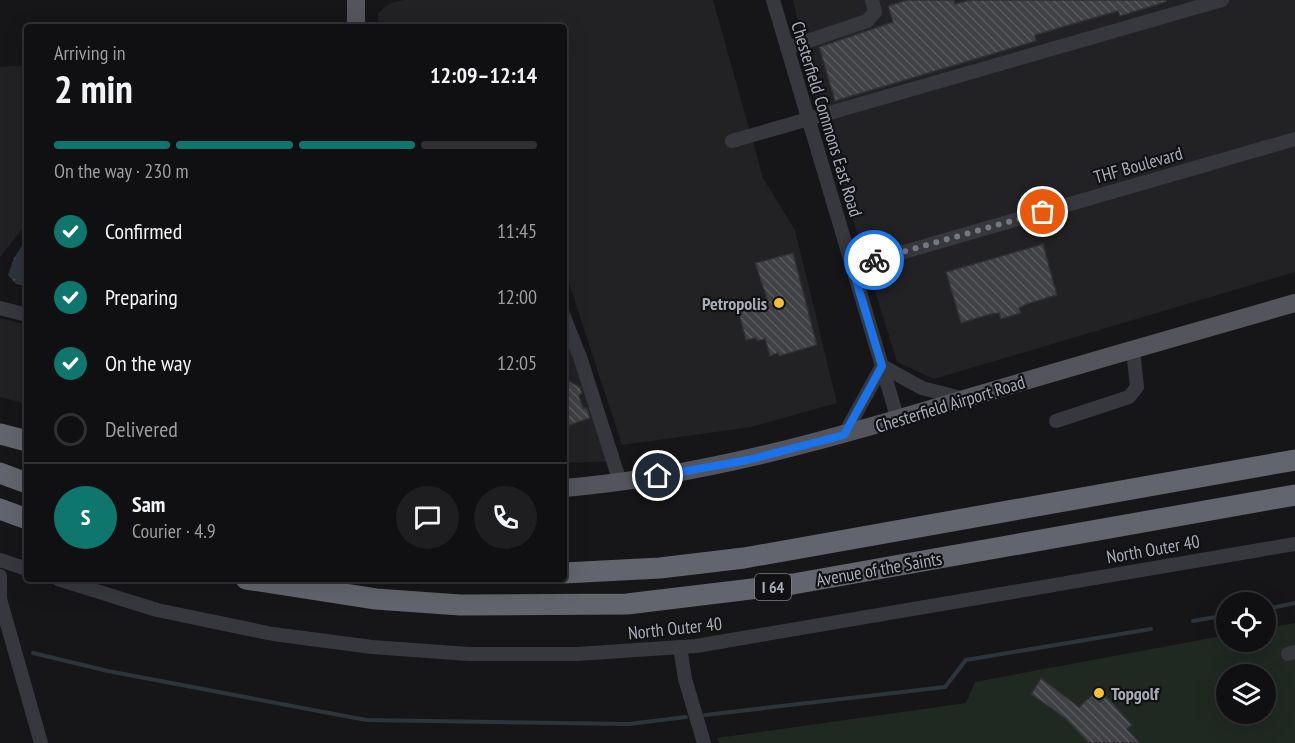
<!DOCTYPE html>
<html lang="en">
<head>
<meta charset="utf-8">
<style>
  body { margin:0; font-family:"PT Sans Narrow",sans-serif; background:#1e1e20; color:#f1f3f6; height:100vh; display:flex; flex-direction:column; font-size:22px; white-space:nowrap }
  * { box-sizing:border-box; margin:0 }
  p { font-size:20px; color:#9c9d9f }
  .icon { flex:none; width:33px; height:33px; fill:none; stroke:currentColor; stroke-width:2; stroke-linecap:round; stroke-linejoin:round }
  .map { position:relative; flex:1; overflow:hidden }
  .side { position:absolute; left:24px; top:24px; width:543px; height:558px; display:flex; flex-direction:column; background:#101012; border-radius:6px; box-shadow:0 6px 24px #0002,0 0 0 2px #303032 }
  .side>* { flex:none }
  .buttons { position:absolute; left:1216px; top:592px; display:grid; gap:12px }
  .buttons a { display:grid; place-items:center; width:60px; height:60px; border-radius:50%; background:#101012; box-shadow:0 6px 24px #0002,0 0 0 2px #303032; font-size:30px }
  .pin { position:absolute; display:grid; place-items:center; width:51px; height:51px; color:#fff; margin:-26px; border:3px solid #fff; border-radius:50%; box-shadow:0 2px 6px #0007 }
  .courier { position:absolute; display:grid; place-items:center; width:60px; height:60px; margin:-30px; border:4px solid #1a73e8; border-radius:50%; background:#fff; color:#222; box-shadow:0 2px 8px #0007 }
  .headline em { font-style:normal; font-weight:700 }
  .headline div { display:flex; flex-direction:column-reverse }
  .headline { display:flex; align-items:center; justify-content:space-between; height:102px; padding:0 30px }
  h1 { font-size:39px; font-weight:700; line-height:45px }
  .bar { display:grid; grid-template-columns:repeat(4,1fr); gap:9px 6px; align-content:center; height:72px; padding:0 30px }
  .bar i { height:8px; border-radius:4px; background:#303032 }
  .bar .selected { background:#0f766e }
  .bar p { grid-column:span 4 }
  .line { display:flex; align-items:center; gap:15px; padding:0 30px; border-top:2px solid #303032 }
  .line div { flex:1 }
  .round { display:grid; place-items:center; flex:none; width:63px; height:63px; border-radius:32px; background:#1e1e20 }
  ol { padding:0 30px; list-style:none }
  li { display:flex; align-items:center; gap:18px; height:66px }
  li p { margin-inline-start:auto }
  li .icon { padding:6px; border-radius:50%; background:#0f766e; color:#fff; stroke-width:4 }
  li:last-child { color:#9c9d9f }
  li i { width:33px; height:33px; border:3px solid #303032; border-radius:50% }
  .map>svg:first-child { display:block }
</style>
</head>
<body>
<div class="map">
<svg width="1295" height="743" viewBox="0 0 1295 743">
  <defs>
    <pattern id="water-ripples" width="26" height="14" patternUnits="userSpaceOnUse" patternTransform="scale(1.5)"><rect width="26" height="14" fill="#2c343c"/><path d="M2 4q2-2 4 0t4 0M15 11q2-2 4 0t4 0" fill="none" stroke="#484f56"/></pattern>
    <pattern id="building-back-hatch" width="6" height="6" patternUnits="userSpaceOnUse" patternTransform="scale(1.5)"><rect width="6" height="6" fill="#404145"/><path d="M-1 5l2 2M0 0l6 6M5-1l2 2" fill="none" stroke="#595a5e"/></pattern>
  </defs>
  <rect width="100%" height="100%" fill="#161618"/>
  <g fill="#222225">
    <polygon points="404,0 713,0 763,178 795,230 837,403 751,427 622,445 564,268 564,27 378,27 378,13 390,3"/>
    <polygon points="793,0 1295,0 1295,272 934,379 897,362 814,93"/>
    <polygon points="27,65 27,223 0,257 0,67"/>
    <polygon points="567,302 620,461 564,463 564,303"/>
    <polygon points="0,318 27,325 27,404 0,397"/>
  </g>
  <path fill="#202822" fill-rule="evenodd" d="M1295 623V743H719L717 738 966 703 975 682 1227 635V642H1266V628ZM1227 675H1266V714H1227Z"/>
  <polygon fill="url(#water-ripples)" points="27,238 27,286 16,284 8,275 14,258"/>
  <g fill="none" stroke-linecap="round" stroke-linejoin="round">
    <g stroke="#2c343c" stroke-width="4">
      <polyline points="1266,609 1295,603"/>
      <polyline points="1193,621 1227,615"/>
      <polyline points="33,653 108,671 366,720 629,724 686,717"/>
      <polyline points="705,715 945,687 966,660 1151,629"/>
    </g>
  </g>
  <g fill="url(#building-back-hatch)" stroke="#303034" stroke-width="1.5">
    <polygon points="907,0 954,0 955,4 970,0 1166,0 1166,2 1120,16 1118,11 1035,35 1036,41 835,101 819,47 893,22 888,6"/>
    <polygon points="1043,244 1057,295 1027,304 1019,308 1021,313 1001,319 999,313 991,314 961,323 946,272"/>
    <polygon points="793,253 817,345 779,356 778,353 770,356 765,339 757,341 756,338 746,340 737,307 767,299 755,263"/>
    <polygon points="569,381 580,387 582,393 579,396 583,408 587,408 590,418 564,427 564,385"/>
    <polygon points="1041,678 1079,707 1092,695 1099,702 1106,696 1132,725 1127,729 1140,743 1089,743 1065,718 1031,694"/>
  </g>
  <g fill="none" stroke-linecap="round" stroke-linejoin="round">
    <g stroke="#37383d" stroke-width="14">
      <polyline points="773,0 898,420"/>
      <polyline points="787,48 867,21 875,12 872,0"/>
      <polyline points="732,141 1222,0"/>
      <polyline points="852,267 1295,139"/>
      <polyline points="0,308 27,315"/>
      <polyline points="564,317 580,357 620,482"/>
      <polyline points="882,366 922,388 965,399"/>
      <polyline points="1056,421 1129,397 1137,387 1133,350"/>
      <polyline points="844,435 882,366"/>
      <polyline points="0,560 27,569"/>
      <polyline points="0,576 0,599 41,743"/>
      <polyline points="58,579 157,610 273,634 372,647 469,654 577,654 696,646 1295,544"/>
      <polyline points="680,647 685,679 704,743"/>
      <polyline points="1288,654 1295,652"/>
    </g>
    <g stroke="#53545c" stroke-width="18">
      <polyline points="356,27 356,0"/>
      <path d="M564 488C703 476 835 438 967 398 1076 366 1186 334 1295 303"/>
    </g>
    <g stroke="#63656e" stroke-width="21">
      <polyline points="0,434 27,441"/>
      <polyline points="0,473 27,483"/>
      <polyline points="0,509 27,519"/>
      <polyline points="564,573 660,568 744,558 1295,460"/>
      <polyline points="246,579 376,599 460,605 627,604 793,584 1295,495"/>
    </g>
  </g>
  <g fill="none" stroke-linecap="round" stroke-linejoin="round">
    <polyline stroke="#757880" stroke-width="6" stroke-dasharray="0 10.8" points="874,260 1043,212"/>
    <polyline stroke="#1a73e8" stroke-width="8" points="658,476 748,460 844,435 882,366 852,267 874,260"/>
  </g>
  <g fill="#f3c133" stroke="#111113" stroke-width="2">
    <circle cx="779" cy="303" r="6"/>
    <circle cx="1099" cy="693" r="6"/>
  </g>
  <g text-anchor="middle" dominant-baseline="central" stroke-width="4.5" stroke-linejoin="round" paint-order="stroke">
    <rect fill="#111113" stroke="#7b7e86" stroke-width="1.5" x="755" y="574" width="36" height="26" rx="4.5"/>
    <g font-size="16" font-weight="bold" fill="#a8acb8">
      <text x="773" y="587">I 64</text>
    </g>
    <g font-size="18" fill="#a8acb8" stroke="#111113">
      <text transform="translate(827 119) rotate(73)">Chesterfield Commons East Road</text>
      <text transform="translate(1138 165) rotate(-16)">THF Boulevard</text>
      <text transform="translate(950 404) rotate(-17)">Chesterfield Airport Road</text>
      <text transform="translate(1153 549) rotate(-10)">North Outer 40</text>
      <text transform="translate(879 569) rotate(-10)">Avenue of the Saints</text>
      <text transform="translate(675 628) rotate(-6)">North Outer 40</text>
    </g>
    <g font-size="18" font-weight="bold" fill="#a8acb8" stroke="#111113" text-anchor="end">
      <text x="767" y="303">Petropolis</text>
      <text x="1111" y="693" text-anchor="start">Topgolf</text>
    </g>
  </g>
</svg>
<div class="buttons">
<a><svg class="icon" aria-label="locate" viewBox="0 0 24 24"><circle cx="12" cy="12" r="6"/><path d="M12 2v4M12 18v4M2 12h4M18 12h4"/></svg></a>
<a><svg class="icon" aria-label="layers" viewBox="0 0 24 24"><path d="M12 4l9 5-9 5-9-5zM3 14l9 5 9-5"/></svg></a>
</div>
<div class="pin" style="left:1043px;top:212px;background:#ea580c"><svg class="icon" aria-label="bag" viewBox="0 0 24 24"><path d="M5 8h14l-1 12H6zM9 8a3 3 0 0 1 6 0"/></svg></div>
<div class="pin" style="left:658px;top:476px;background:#1f2937"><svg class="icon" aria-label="home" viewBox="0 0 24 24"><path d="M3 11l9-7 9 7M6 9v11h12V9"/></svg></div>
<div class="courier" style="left:874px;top:260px"><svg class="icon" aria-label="bike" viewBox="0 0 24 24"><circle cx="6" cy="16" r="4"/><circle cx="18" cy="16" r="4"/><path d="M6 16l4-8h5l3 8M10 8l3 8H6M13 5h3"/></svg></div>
<section class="side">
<div class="headline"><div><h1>2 min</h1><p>Arriving in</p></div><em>12:09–12:14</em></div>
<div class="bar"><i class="selected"></i><i class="selected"></i><i class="selected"></i><i></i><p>On the way · 230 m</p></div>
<ol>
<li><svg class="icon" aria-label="check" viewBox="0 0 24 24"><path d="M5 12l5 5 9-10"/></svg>Confirmed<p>11:45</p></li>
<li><svg class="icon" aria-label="check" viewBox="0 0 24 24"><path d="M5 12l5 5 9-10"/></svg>Preparing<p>12:00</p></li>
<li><svg class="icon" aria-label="check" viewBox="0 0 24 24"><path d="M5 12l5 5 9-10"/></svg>On the way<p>12:05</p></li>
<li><i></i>Delivered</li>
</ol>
<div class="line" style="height:108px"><b class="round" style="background:#0f766e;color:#fff">S</b><div><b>Sam</b><p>Courier · 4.9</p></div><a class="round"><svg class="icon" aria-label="chat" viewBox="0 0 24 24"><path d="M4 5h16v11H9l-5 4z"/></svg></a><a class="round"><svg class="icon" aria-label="phone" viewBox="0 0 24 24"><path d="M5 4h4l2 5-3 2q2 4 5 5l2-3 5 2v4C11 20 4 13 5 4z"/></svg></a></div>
</section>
</div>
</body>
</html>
